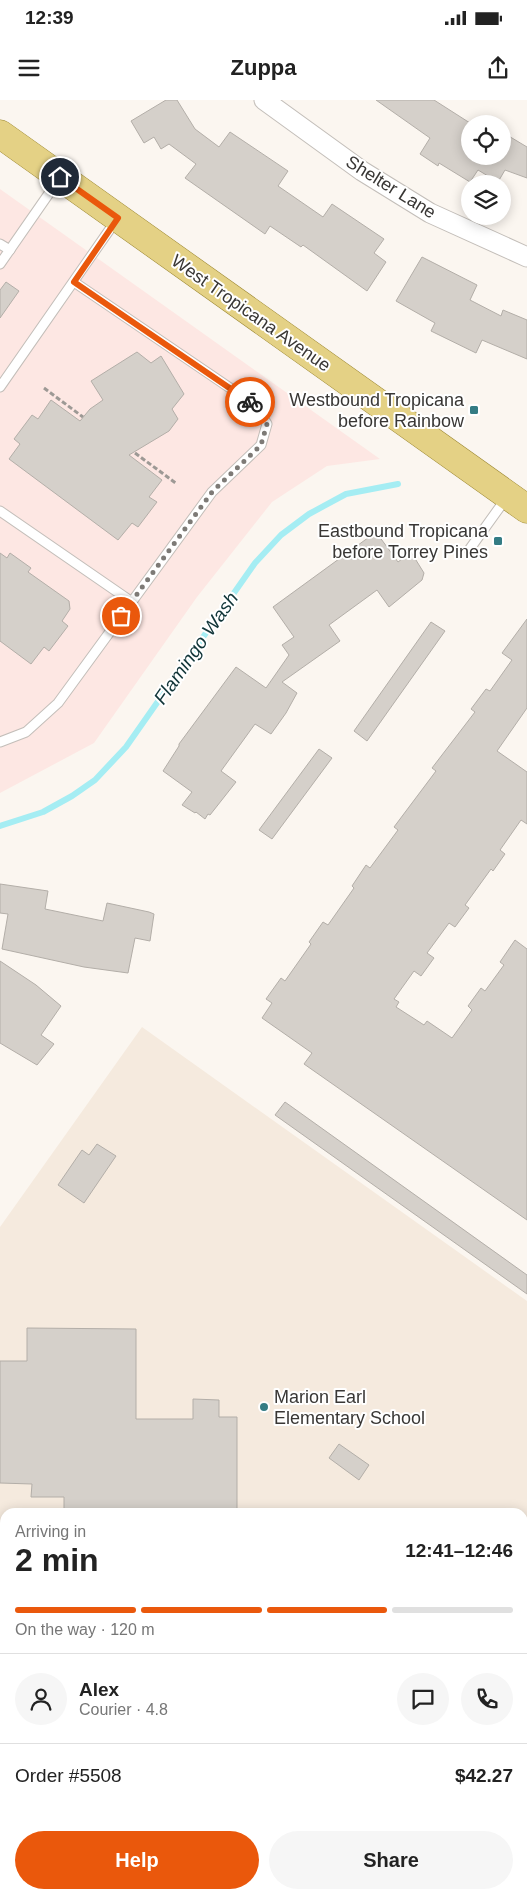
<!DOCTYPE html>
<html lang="en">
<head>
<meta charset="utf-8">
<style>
  body { margin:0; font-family:Arial,sans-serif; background:#f6f6f6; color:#222; height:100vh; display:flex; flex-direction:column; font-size:19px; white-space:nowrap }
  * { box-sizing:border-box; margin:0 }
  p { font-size:16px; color:#767676 }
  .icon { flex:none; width:28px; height:28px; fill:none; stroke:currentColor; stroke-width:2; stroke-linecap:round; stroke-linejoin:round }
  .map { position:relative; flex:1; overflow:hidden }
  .sheet { position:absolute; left:0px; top:1408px; width:528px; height:391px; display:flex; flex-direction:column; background:#fff; border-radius:15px 15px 0 0; box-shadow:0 2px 12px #0003 }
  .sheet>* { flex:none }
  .fabs { position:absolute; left:461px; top:15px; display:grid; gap:10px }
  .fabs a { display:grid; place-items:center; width:50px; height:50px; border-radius:50%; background:#fff; box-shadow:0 2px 12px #0003; font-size:25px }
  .pin { position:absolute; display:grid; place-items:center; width:42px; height:42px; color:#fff; margin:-21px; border:2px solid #fff; border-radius:50%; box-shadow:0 1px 5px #0007 }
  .courier { position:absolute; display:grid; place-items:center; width:50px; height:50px; margin:-25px; border:4px solid #ea580c; border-radius:50%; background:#fff; color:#222; box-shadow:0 1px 6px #0007 }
  .headline em { font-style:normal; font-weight:700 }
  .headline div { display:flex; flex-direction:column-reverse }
  .headline { display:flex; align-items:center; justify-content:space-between; height:85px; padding:0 15px }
  h1 { font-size:32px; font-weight:700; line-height:38px }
  .bar { display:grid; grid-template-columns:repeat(4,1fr); gap:8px 5px; align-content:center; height:60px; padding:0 15px }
  .bar i { height:6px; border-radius:4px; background:#e0e0e0 }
  .bar .current { background:#ea580c }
  .bar p { grid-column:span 4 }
  .line { display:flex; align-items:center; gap:12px; padding:0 15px; border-top:1px solid #e0e0e0 }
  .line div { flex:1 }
  .round { display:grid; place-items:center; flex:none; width:52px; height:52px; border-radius:26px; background:#f6f6f6 }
  .cta { display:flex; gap:10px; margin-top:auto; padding:10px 15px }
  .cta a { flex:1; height:58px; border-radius:30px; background:#ea580c; color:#fff; font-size:20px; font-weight:700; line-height:58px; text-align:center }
  .cta a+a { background:#f6f6f6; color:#222 }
  .status { display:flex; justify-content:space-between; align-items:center; height:35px; padding:0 25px; background:#fff; direction:ltr }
  .status svg { height:14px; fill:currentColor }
  header { display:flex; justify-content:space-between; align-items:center; height:65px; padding:0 15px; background:#fff; font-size:22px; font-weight:700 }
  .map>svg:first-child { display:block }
</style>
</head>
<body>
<div class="status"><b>12:39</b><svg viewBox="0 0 49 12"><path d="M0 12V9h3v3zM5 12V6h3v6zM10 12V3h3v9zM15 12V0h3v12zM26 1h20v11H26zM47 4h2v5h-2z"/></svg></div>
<header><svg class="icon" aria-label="menu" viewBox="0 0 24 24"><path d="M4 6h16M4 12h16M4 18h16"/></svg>Zuppa<svg class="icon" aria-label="share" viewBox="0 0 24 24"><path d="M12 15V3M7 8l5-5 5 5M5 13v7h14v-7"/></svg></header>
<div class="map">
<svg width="527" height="1798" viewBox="0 0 527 1798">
  <rect width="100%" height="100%" fill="#fbf6f0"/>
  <polygon fill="#fde7e3" points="0,89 380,359 327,366 272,402 197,497 94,643 0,693"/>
  <polygon fill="#f5eade" points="142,927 527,1201 527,1453 523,1459 522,1412 5,1412 5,1591 0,1587 0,1127"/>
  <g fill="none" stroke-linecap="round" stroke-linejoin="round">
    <polyline stroke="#a5edf3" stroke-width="6" points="0,726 43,712 72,696 95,680 126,647 255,463 281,435 309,414 346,394 398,384"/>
  </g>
  <g fill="#d5d0ca" stroke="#b3aea8">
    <polygon points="166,0 177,0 195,29 219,47 230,32 288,71 278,86 323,117 332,104 384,139 374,153 386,162 367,191 303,145 301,147 270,126 265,134 185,78 196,64 169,44 161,49 154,37 144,43 131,21"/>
    <polygon points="376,0 434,0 470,23 470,56 502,56 502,32 527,47 527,78 505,70 498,82 478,70 470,82 439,63 438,66 420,54 430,38"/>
    <polygon points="422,157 477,185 470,200 501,216 503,210 527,220 527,259 482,240 476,253 431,231 435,223 396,201"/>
    <polygon points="6,182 19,191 0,218 0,190"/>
    <polygon points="137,252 151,263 161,256 184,294 172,309 178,319 169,331 129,355 162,380 149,397 157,402 138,427 132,423 118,440 9,359 20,344 14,339 32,315 38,319 51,300 80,321 90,309 103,300 91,281"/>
    <polygon points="376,432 398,462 411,452 424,473 422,480 389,507 377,490 329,525 340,541 282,582 297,593 286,613 271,634 255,624 221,671 236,682 210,715 208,714 205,719 196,712 195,713 182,705 192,692 163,671 179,646 179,644 236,567 266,588 289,555 282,545 294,537 273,507"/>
    <polygon points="0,453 7,458 10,453 31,468 28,472 69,501 70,509 62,521 68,526 49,551 44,547 31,564 0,541"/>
    <polygon points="527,519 527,608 497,651 527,672 527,724 521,720 500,750 505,754 493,771 491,769 465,805 469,808 455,827 449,823 427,853 434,858 421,876 414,871 394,899 399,902 396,907 424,925 427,921 452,938 472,910 468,906 481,888 485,891 504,865 500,862 515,840 527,849 527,1120 304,964 312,953 262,918 272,903 266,899 281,878 285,881 311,844 309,842 323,822 328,825 354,788 352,786 366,765 370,768 398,730 394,727 436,671 432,668 475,612 471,609 486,589 490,591 512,560 502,553"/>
    <polygon points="431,522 445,531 367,641 354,631"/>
    <polygon points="319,649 332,658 272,739 259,730"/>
    <polygon points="0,784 48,791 45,809 103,821 107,803 149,812 154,814 150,841 135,838 128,873 84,867 2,849 8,814 0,813"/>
    <polygon points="0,861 36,885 61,906 41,935 54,944 37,965 0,943"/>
    <polygon points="285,1002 527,1175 527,1194 275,1015"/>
    <polygon points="97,1044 116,1056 84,1103 58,1085 82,1050 89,1055"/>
    <polygon points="27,1228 136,1229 136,1319 193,1319 193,1299 219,1300 219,1317 237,1317 237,1412 64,1412 64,1397 31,1397 32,1384 0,1383 0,1261 27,1261"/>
    <polygon points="339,1344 369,1365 359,1380 329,1358"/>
  </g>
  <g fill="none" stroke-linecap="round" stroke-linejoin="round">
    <g stroke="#c3beb9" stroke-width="11">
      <g id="service">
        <polyline points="0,144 10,150"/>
        <polyline points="0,164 59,79"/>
        <polyline points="0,287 117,119"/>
        <polyline points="0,411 132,502"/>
        <polyline points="469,450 507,397"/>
        <polyline points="0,642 26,632 58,603 212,392 261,345 267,324 255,305 74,182"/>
        <polyline points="0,1443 5,1446"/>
        <polyline points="0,1510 5,1514"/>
        <polyline points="526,1510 527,1511"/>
      </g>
    </g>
    <g stroke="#c3beb9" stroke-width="21">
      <g id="minor">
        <polyline points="264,0 362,71 430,113 527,157"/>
        <polyline points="0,1587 5,1591"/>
        <polyline points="291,1794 297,1798"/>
      </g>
    </g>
    <g stroke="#9c8834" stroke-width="29">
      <polyline id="primary" points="0,34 527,409"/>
    </g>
    <g stroke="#9d9995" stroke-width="3" stroke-dasharray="5 2.5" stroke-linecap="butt">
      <polyline points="44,288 83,317"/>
      <polyline points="135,353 177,384"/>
    </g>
    <use href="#service" stroke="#fff" stroke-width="9"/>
    <use href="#minor" stroke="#fff" stroke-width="19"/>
    <use href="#primary" stroke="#e4d185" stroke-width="28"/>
  </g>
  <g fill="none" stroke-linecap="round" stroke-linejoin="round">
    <polyline stroke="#7d7a76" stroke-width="5" stroke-dasharray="0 9" points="121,516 212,392 261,345 267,324 250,302"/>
    <polyline stroke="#ea580c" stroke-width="6" points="60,77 118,118 74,182 250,302"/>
  </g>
  <g fill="#347c84" stroke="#fff" stroke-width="2">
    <rect x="469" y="305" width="10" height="10" rx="2.5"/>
    <rect x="493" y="436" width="10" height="10" rx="2.5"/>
    <circle cx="264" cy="1307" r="5"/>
  </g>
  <g text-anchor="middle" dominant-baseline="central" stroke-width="4" stroke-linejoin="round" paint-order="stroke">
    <g font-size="18" fill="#393735" stroke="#fff">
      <text transform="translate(391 87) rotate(32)">Shelter Lane</text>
      <text transform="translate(251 213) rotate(35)">West Tropicana Avenue</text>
    </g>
    <g font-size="18" fill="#393735" stroke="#fff" text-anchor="end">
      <text x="464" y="300">Westbound Tropicana<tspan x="464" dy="21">before Rainbow</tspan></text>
      <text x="488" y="431">Eastbound Tropicana<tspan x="488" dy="21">before Torrey Pines</tspan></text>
      <text x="274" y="1297" text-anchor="start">Marion Earl<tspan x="274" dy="21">Elementary School</tspan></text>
    </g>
    <g font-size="19" font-style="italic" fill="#113538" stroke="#fff">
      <text transform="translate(196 548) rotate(-55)">Flamingo Wash</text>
    </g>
  </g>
</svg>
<div class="fabs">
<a><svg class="icon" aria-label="locate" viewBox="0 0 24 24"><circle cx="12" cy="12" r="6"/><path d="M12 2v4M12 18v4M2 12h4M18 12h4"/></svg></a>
<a><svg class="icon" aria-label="layers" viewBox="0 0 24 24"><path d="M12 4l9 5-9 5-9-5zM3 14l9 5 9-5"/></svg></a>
</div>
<div class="pin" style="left:121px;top:516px;background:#ea580c"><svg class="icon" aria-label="bag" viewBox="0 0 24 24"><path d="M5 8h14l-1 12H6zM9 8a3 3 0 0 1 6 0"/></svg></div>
<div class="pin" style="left:60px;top:77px;background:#1f2937"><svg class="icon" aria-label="home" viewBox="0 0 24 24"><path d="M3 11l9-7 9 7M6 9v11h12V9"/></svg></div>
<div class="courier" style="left:250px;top:302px"><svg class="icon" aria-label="bike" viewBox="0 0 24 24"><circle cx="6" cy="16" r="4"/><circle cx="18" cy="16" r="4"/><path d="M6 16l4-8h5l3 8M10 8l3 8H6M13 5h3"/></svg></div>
<section class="sheet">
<div class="headline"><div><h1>2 min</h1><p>Arriving in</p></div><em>12:41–12:46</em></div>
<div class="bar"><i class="current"></i><i class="current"></i><i class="current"></i><i></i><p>On the way · 120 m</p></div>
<div class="line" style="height:90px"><a class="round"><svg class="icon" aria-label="person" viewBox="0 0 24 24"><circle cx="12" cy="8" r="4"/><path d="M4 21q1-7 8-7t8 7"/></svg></a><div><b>Alex</b><p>Courier · 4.8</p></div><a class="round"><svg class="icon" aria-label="chat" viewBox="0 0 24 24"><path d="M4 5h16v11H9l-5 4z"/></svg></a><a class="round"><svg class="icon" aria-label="phone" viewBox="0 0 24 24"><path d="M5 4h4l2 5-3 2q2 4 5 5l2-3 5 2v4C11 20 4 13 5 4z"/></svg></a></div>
<div class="line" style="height:65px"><div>Order #5508</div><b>$42.27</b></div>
<div class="cta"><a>Help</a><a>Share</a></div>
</section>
</div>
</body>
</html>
